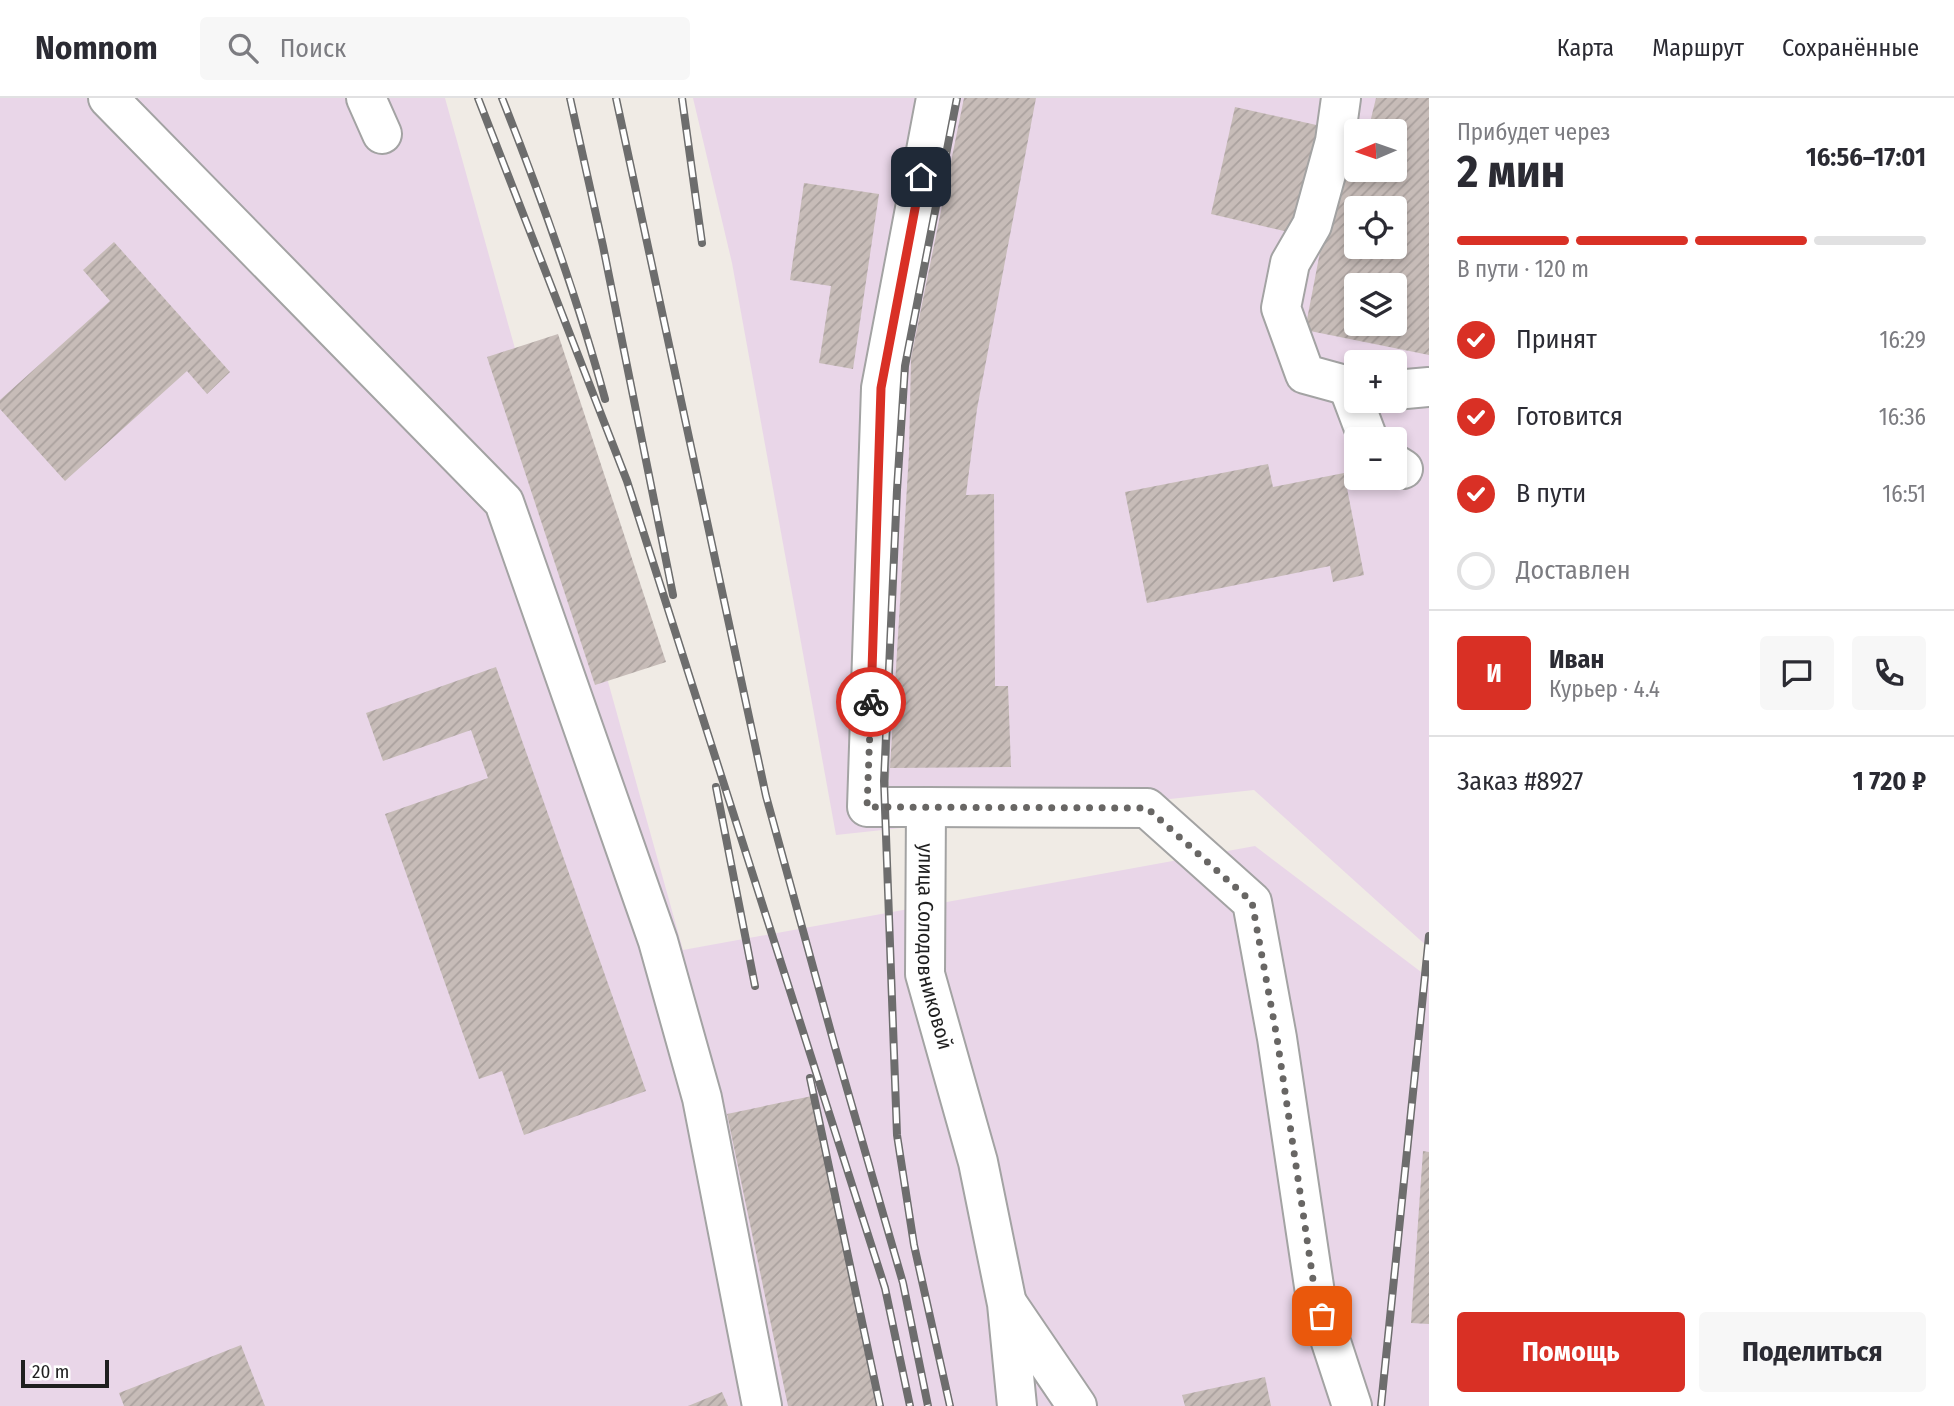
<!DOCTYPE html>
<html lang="ru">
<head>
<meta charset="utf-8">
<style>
  body { margin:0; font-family:"Fira Sans Condensed",sans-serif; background:#f7f7f7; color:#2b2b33; height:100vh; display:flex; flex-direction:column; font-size:26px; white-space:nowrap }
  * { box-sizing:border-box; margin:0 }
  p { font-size:23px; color:#7c7c81 }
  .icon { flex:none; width:38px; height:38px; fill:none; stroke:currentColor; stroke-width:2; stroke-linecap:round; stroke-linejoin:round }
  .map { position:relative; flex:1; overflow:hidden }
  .sheet { display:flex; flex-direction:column; background:#fff; width:525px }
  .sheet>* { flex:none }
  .needle { width:46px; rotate:268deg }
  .buttons { position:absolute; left:1344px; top:21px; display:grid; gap:14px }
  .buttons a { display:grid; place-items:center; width:63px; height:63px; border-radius:7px; background:#fff; box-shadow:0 4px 10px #0003; font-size:35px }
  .scale { position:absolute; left:21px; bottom:18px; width:88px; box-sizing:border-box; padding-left:7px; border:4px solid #1f1f1f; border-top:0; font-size:19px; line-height:24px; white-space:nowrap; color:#1f1f1f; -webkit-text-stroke:5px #fff; paint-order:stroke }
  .pin { position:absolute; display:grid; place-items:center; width:60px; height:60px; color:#fff; margin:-30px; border-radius:14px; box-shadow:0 4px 10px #0006 }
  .courier { position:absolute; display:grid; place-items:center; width:70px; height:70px; margin:-35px; border:5px solid #d93025; border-radius:50%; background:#fff; color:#222; box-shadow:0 2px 9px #0007 }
  .summary em { font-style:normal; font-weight:700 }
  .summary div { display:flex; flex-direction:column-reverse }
  .summary { display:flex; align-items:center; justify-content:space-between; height:119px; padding:0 28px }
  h1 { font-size:46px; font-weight:700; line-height:52px }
  .bar { display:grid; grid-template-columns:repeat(4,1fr); gap:10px 7px; align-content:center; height:84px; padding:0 28px }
  .bar i { height:9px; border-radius:5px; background:#e1e1e2 }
  .bar .on { background:#d93025 }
  .bar p { grid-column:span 4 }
  .line { display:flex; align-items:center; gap:18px; padding:0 28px; border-top:2px solid #e1e1e2 }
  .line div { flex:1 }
  .round { display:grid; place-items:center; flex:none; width:74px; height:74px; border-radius:7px; background:#f7f7f7 }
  ol { padding:0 28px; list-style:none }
  li { display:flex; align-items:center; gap:21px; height:77px }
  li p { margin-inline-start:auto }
  li .icon { padding:7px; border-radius:50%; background:#d93025; color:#fff; stroke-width:4 }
  li:last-child { color:#7c7c81 }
  li i { width:38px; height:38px; border:4px solid #e1e1e2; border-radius:50% }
  .action { display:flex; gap:14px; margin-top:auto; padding:14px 28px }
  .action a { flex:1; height:80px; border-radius:7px; background:#d93025; color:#fff; font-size:28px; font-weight:700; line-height:80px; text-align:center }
  .action a+a { background:#f7f7f7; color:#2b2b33 }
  header { display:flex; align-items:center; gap:42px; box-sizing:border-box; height:98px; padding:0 35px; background:#fff; border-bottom:2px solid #e1e1e2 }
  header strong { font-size:33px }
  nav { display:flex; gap:38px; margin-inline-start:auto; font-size:24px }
  .search { width:490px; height:63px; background:#f7f7f7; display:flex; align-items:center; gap:18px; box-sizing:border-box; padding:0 24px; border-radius:7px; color:#7c7c81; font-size:26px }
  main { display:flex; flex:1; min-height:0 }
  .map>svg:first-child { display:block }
</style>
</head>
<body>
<header>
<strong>Nomnom</strong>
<div class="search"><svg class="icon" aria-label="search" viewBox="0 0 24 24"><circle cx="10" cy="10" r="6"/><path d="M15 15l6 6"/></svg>Поиск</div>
<nav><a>Карта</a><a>Маршрут</a><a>Сохранённые</a></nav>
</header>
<main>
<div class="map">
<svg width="1429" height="1308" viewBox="0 0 1429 1308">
  <defs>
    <pattern id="building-hatch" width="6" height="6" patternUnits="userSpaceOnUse" patternTransform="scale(1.75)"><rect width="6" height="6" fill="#c7bcb8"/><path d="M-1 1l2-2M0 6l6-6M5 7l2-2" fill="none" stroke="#aaa19e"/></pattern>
  </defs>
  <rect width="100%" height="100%" fill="#f0ebe5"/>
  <g fill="#e9d6e8" fill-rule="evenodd">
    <polygon points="0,0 445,0 683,852 1255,748 1429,880 1429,1308 0,1308"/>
    <path d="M693 0H1429V850L1254 692 836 737 732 165ZM1356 33H1395V72H1356ZM1356 110H1395V149H1356ZM1356 187H1395V226H1356ZM1356 264H1395V303H1356ZM1356 341H1395V380H1356Z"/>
  </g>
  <g fill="url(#building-hatch)" fill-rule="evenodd">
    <polygon points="964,0 1036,0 977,311 966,397 994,396 995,588 1008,588 1011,669 890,670 909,355 911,260"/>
    <path d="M1376 0H1429V257L1305 232 1335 76 1359 77 1360 72H1395V33H1368ZM1356 110H1395V149H1356ZM1356 187H1395V226H1356Z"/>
    <polygon points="1235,9 1321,28 1297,136 1211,116"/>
    <polygon points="804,85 879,96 853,271 819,265 831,188 790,182"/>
    <polygon points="114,144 230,274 207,296 187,273 65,383 0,311 0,302 110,203 83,172"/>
    <polygon points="558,236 666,564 595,587 487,259"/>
    <polygon points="1268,366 1273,389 1344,375 1364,477 1333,484 1330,468 1147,505 1125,394"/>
    <polygon points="496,569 646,993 524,1037 502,973 479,981 385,716 488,680 471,632 383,663 366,615"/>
    <polygon points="812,998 876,1308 788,1308 727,1016"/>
    <polygon points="1423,1053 1429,1054 1429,1226 1411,1225"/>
    <polygon points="241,1247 265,1308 124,1308 119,1295"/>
    <polygon points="1265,1279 1271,1308 1185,1308 1182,1297"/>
    <polygon points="722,1294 728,1308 688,1308"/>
  </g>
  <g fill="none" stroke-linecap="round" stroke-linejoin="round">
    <g stroke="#a3a3a3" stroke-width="42">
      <g id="minor">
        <polyline points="108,0 504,404 658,843 702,1000 762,1308"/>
        <polyline points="366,0 382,36"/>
        <path id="s1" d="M936 0 881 290 867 709H926L925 876 978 1064 1007 1206 1017 1308"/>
        <polyline points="1341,0 1335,43 1312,127 1290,165 1281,210 1305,276 1356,290"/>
        <polyline points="1348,288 1368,341"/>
        <polyline points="1395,292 1429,289"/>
        <polyline points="1395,366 1403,371"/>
        <polyline points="926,709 1147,710 1252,804 1277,940 1315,1195 1352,1308"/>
        <polyline points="1009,1208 1077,1308"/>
      </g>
    </g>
    <use href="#minor" stroke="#fff" stroke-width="38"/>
    <g stroke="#6d6d6d" stroke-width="8">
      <g id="rail">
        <polyline points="478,0 627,383 885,1190 910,1308"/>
        <path d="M502 0C541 99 577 198 605 301"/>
        <polyline points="570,0 603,148 673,497"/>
        <polyline points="616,0 766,698 835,949 903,1185 928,1308"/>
        <polyline points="682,0 702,145"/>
        <polyline points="716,689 755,888"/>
        <polyline points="810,980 880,1308"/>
        <polyline points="950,1308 914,1147 897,1037 884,683 897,392 905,268 957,0"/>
        <polyline points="1381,1308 1429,838"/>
      </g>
    </g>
    <use href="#rail" stroke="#fff" stroke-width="5" stroke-dasharray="16" stroke-linecap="butt"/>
  </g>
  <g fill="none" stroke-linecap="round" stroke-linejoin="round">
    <polyline stroke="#686664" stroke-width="7" stroke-dasharray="0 12.6" points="871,604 867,709 1147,710 1252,804 1277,940 1315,1195 1322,1218"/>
    <polyline stroke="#d93025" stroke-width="9" points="871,604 881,290 921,79"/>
  </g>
  <g text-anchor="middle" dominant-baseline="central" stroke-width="7" stroke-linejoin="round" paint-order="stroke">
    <g font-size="21" fill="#1f1f1f" stroke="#fff">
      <text stroke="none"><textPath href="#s1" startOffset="914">улица Солодовниковой</textPath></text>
    </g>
  </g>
</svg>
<div class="buttons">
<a><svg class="needle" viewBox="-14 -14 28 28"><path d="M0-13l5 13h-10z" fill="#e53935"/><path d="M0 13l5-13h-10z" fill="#7c7c81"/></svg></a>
<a><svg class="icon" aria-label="locate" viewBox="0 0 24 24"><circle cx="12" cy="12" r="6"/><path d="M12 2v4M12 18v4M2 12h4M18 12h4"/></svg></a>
<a><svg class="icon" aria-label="layers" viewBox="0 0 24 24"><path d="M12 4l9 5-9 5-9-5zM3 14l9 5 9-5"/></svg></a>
<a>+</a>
<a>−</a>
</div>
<div class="scale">20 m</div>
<div class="pin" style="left:1322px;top:1218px;background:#ea580c"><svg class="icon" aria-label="bag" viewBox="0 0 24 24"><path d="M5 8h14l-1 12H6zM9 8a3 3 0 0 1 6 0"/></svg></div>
<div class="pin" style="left:921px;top:79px;background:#1f2937"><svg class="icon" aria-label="home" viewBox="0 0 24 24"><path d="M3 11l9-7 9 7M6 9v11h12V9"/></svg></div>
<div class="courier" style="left:871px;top:604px"><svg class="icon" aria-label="bike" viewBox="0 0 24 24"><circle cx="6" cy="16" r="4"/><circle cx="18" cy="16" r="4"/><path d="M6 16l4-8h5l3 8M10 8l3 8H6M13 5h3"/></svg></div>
</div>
<section class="sheet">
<div class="summary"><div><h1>2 мин</h1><p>Прибудет через</p></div><em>16:56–17:01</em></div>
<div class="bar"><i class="on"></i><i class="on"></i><i class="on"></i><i></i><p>В пути · 120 m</p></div>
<ol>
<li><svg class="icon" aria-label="check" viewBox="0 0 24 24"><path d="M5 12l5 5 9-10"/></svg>Принят<p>16:29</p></li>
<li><svg class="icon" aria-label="check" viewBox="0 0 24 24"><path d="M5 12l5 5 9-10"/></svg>Готовится<p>16:36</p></li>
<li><svg class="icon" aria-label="check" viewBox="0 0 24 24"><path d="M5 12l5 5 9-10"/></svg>В пути<p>16:51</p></li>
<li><i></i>Доставлен</li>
</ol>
<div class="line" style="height:126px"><b class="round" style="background:#d93025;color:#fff">И</b><div><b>Иван</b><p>Курьер · 4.4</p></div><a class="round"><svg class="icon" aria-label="chat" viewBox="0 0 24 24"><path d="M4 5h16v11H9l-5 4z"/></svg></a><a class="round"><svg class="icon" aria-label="phone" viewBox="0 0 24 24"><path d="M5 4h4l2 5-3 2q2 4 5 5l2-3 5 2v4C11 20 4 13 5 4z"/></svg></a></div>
<div class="line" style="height:91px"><div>Заказ #8927</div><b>1 720 ₽</b></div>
<div class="action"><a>Помощь</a><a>Поделиться</a></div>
</section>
</main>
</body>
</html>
